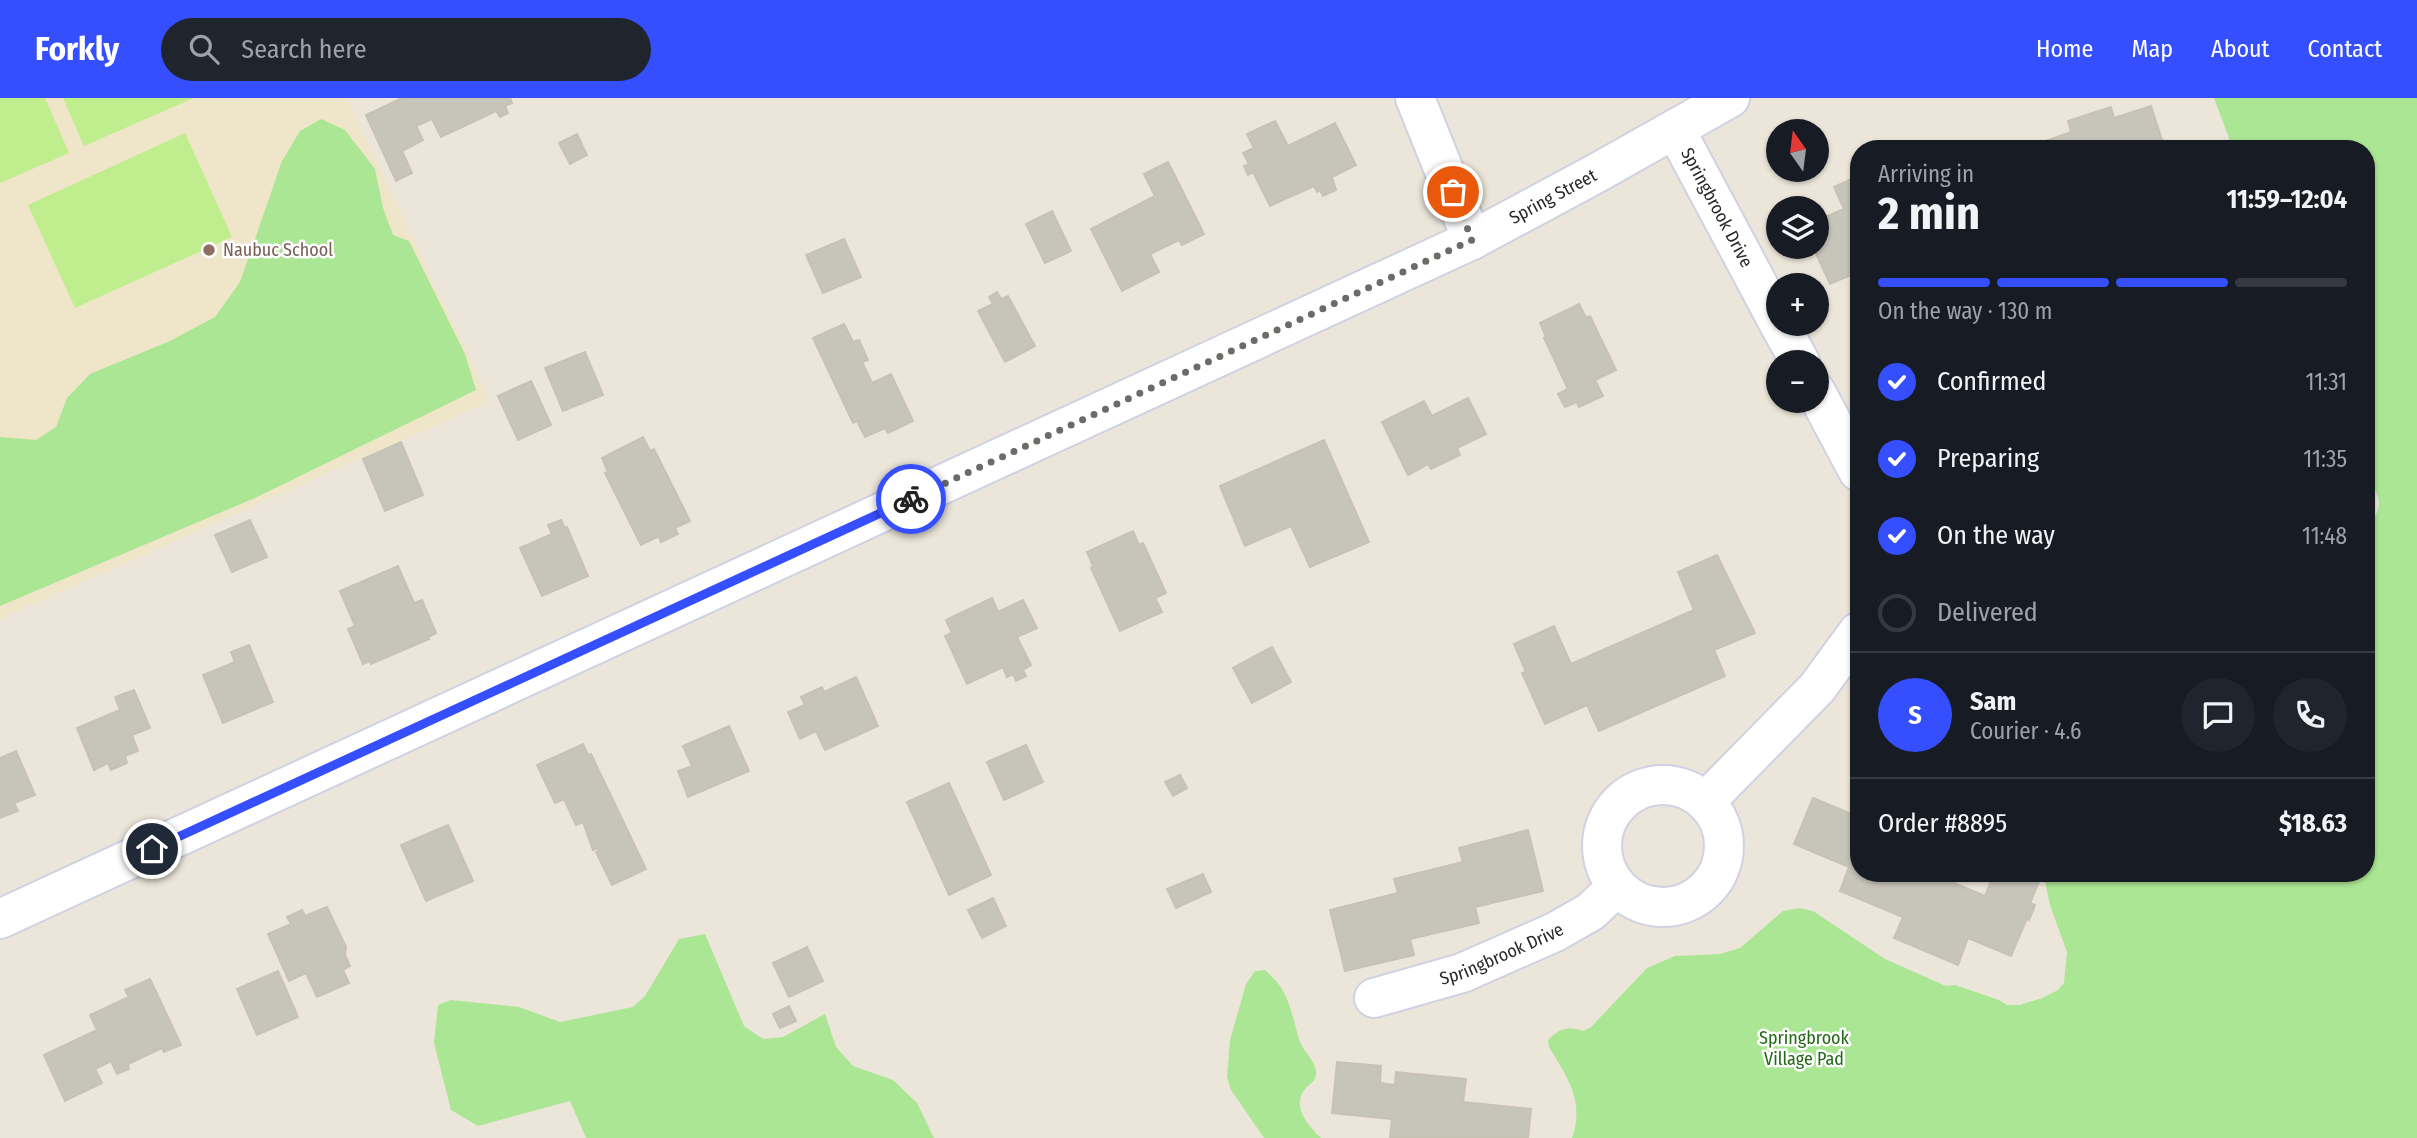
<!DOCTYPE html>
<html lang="en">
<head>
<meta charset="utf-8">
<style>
  body { margin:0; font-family:"Fira Sans Condensed",sans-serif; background:#20242c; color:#f1f3f6; height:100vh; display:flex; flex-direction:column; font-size:26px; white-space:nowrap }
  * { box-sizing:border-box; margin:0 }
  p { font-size:23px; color:#9ea1a6 }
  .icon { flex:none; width:38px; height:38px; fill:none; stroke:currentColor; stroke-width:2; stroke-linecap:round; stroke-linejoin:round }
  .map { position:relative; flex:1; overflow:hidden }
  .side { position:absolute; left:1850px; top:42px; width:525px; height:742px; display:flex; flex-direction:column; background:#171b24; border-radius:28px; box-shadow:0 2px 5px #0004 }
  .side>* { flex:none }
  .needle { width:46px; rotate:346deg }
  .tools { position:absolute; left:1766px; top:21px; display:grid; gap:14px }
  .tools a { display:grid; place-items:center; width:63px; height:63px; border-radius:50%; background:#171b24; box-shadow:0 2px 5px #0004; font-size:35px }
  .pin { position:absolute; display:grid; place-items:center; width:60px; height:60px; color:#fff; margin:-30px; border:4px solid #fff; border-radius:50%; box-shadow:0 2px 7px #0007 }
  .courier { position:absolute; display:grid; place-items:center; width:70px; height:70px; margin:-35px; border:5px solid #354fff; border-radius:50%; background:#fff; color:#222; box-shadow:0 2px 9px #0007 }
  .overview em { font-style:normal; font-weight:700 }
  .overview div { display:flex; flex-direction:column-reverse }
  .overview { display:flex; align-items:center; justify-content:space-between; height:119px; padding:0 28px }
  h1 { font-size:46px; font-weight:700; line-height:52px }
  .bar { display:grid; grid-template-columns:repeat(4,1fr); gap:10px 7px; align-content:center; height:84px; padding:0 28px }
  .bar i { height:9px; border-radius:5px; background:#363941 }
  .bar .active { background:#354fff }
  .bar p { grid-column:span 4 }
  .line { display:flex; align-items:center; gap:18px; padding:0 28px; border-top:2px solid #363941 }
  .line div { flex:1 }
  .round { display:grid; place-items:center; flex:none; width:74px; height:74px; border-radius:37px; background:#20242c }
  ol { padding:0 28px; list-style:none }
  li { display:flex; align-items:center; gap:21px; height:77px }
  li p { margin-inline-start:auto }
  li .icon { padding:7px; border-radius:50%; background:#354fff; color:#fff; stroke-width:4 }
  li:last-child { color:#9ea1a6 }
  li i { width:38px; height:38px; border:4px solid #363941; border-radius:50% }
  header { display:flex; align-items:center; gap:42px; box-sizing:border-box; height:98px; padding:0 35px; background:#354fff; color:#fff }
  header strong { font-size:33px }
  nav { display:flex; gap:38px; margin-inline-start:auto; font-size:24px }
  .search { width:490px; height:63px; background:#20242c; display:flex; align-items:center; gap:18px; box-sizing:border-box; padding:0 24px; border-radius:38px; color:#9ea1a6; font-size:26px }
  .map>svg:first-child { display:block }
</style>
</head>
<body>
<header>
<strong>Forkly</strong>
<div class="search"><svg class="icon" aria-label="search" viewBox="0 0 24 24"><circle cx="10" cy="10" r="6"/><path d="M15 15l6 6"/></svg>Search here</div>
<nav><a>Home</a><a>Map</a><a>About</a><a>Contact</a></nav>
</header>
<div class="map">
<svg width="2417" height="1040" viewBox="0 0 2417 1040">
  <rect width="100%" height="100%" fill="#ece6da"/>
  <polygon fill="#efe5c9" points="0,0 347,0 490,303 0,521"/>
  <g fill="#abe694">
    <path d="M2214 0H2417V1040H1572C1585 1003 1567 979 1549 949L1548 942C1559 931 1568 927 1583 933L1591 929 1647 870 1675 858 1720 856 1740 850 1783 813 1800 810 1813 813 1885 861 1946 888 1955 887 1999 902 2007 907H2020L2042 900 2058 892 2064 885 2067 854 2050 807 2043 775H2366V429C2386 409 2380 398 2366 376V51H2233Z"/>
    <polygon points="321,21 345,32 375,71 383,110 393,137 409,143 465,256 476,292 257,399 0,508 0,339 36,342 56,329 67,300 90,276 170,243 215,219 240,184 282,63 300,33"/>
    <polygon points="705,836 744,928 763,941 783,939 825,916 836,949 853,968 893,982 917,1005 934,1040 586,1040 570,1003 478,1028 451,1012 434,945 438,907 451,902 519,909 560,924 633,909 645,898 679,841"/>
    <path d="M1265 872C1270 877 1276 882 1280 888 1291 904 1294 926 1300 944 1304 954 1314 962 1316 972 1317 982 1312 984 1306 990 1290 1008 1308 1027 1321 1040H1264L1231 992 1227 979 1230 942 1246 886 1255 873Z"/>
  </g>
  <g fill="#c0ee8f">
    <polygon points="0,0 45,0 69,55 0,85"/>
    <polygon points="63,0 194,0 84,48"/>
    <polygon points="185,35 232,139 75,210 28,107"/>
  </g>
  <g fill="#c7c4b9" stroke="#c8c2b4" stroke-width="2">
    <polygon points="402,0 510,0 512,5 505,8 508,15 500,19 496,13 441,39 432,21 416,28 423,42 402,53 412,75 396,83 366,17"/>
    <polygon points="2151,8 2165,51 2023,51 2071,34 2068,23 2111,9 2114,20"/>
    <polygon points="1275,23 1288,48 1335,25 1356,67 1332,79 1336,92 1323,98 1320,92 1317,94 1314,88 1270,108 1253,74 1248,77 1244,68 1249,66 1243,55 1254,50 1247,36"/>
    <polygon points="577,36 587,57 570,66 559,45"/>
    <polygon points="1168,64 1204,136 1182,147 1179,142 1150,156 1159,174 1122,193 1091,131 1155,98 1144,76"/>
    <polygon points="1858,78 1858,174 1830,186 1813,149 1816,149 1816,123 1844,111 1834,89"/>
    <polygon points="1052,113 1071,153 1045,165 1026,126"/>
    <polygon points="844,141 861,179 823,195 806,157"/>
    <polygon points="997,194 1001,201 1008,198 1035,248 1005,264 978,213 993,206 989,199"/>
    <polygon points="1579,206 1586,220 1590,218 1616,272 1595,282 1603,298 1579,309 1577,304 1565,309 1558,296 1568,291 1544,240 1546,239 1540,225"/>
    <polygon points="844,226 853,244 859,242 868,262 862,264 872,285 891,276 913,323 888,335 885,330 865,339 857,323 853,325 813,240"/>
    <polygon points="585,254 603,297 563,313 545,270"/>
    <polygon points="531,283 551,327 518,342 498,298"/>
    <polygon points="1468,300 1486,336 1457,350 1460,357 1431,371 1428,366 1408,377 1382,324 1424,303 1432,318"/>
    <polygon points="643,339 650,353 654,351 690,423 675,430 678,436 661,444 659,438 641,447 605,375 608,374 602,360"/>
    <polygon points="1324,342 1369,444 1310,469 1291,428 1245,448 1220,388"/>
    <polygon points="401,344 423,397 385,413 363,361"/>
    <polygon points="250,422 267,459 232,474 215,437"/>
    <polygon points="561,422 565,430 567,429 588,478 542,498 520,450 552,436 548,427"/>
    <polygon points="1133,433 1139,447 1143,445 1166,495 1155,500 1162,514 1120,533 1091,470 1093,468 1087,454"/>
    <polygon points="1717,457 1755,535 1714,552 1725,578 1599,633 1587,607 1545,626 1522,575 1526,574 1514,546 1554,528 1571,566 1694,512 1678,474"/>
    <polygon points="398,468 414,505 422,502 436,535 428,539 429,541 371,566 370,563 363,566 348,531 355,528 340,493"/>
    <polygon points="992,500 998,514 1023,502 1037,530 1017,539 1031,567 1023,572 1026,578 1016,583 1013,576 1007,579 1003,569 967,586 945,538 952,535 946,522"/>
    <polygon points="249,547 273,604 223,625 203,577 235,564 231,554"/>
    <polygon points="1272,549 1291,584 1252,605 1233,570"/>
    <polygon points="856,579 878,628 825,652 816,633 800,641 788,614 805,607 801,599 822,589 824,594"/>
    <polygon points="134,592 150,630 132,637 138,653 125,658 127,665 111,672 108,665 94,672 77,630 120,612 115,599"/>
    <polygon points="729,628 749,673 688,699 678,673 692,668 683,648"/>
    <polygon points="583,646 588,657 591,656 646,771 612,787 596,754 599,753 597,750 593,752 583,724 576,727 564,701 555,705 537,667"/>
    <polygon points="1026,647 1043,684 1004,702 987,664"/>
    <polygon points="16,653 35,697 14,705 18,713 0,720 0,660"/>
    <polygon points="1180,677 1187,690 1173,698 1165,684"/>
    <polygon points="949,685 991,777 949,797 907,704"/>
    <polygon points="1813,700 1854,717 1848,731 1858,736 1858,775 1930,775 1985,798 1994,775 2032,775 2041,779 2030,805 2035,807 2029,822 2027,820 2011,858 1968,840 1958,867 1894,840 1903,819 1840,793 1849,769 1794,746"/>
    <polygon points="448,727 473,783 426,803 401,747"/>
    <polygon points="1528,732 1543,793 1475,809 1479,825 1410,841 1414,857 1345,873 1330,812 1398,795 1394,781 1463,764 1459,750"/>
    <polygon points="1203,776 1211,794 1176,810 1167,791"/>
    <polygon points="993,800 1006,828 982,840 968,812"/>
    <polygon points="327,809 346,849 345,857 350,868 343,872 349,885 317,899 306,875 289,883 268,836 291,826 287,819 302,812 305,818"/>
    <polygon points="807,849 823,883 789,899 773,865"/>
    <polygon points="278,873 298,919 257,937 237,891"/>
    <polygon points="150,881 181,947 164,954 162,950 128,966 129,971 117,976 111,963 95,971 102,985 65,1003 44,957 97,932 90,917 129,899 125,892"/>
    <polygon points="789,908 796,923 780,930 773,916"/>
    <polygon points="1337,964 1381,968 1380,985 1395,987 1396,974 1466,981 1463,1004 1531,1011 1528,1040 1390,1040 1392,1021 1332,1015"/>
  </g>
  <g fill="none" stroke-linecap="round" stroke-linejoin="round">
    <g stroke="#d0d2e3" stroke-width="42">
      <g id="minor">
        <polyline points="1415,0 1472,142"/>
        <path id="s1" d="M1675 31 1778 224"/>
        <polyline points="1779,226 1800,264"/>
        <polyline points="1816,294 1858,373"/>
        <circle cx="1663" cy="748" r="61"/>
        <polyline points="1705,704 1817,590 1858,534"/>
        <path id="s2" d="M0 821 1472 142 1595 76 1730 0"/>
        <path id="s3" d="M1374 900 1462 875 1555 834 1590 814 1617 789"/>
      </g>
    </g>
    <use href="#minor" stroke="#fff" stroke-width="38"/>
  </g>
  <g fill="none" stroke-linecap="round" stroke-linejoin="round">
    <polyline stroke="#6d6b67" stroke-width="7" stroke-dasharray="0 12.6" points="911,401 1472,142 1453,94"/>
    <polyline stroke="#354fff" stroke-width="9" points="152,751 911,401"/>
  </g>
  <circle fill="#8d6e63" stroke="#fff" stroke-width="2.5" cx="209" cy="152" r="7"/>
  <g text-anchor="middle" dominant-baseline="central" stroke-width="5" stroke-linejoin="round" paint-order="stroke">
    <g font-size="18" fill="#292929" stroke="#fff">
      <text stroke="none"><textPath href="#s2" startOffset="1713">Spring Street</textPath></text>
      <text stroke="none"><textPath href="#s1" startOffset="89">Springbrook Drive</textPath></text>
      <text stroke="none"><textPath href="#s3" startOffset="135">Springbrook Drive</textPath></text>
    </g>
    <g font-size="18" fill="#785e54" stroke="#fff" text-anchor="start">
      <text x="223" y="152">Naubuc School</text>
    </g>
    <g font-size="18" fill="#236916" stroke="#fff">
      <text x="1804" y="940">Springbrook<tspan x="1804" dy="21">Village Pad</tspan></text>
    </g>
  </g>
</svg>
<div class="tools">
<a><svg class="needle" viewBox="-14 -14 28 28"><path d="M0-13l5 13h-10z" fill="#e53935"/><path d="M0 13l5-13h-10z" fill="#9ea1a6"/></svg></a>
<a><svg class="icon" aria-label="layers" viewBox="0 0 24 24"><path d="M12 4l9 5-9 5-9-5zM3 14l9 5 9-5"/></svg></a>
<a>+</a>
<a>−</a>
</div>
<div class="pin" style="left:1453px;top:94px;background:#ea580c"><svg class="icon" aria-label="bag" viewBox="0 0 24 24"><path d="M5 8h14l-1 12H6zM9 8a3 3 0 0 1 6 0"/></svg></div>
<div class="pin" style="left:152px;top:751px;background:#1f2937"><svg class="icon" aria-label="home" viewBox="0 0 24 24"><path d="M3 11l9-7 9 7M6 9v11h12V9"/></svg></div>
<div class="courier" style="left:911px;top:401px"><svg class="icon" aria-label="bike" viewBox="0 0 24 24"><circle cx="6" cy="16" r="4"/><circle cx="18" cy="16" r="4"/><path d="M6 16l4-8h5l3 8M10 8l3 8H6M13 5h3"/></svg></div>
<section class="side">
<div class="overview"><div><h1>2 min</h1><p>Arriving in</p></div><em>11:59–12:04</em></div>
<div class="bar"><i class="active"></i><i class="active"></i><i class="active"></i><i></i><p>On the way · 130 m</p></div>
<ol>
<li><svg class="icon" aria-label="check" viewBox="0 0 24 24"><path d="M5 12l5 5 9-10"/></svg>Confirmed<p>11:31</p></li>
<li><svg class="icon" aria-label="check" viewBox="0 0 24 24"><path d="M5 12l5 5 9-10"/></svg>Preparing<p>11:35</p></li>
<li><svg class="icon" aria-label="check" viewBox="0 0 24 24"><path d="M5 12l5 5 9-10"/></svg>On the way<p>11:48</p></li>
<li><i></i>Delivered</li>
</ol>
<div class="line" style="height:126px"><b class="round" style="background:#354fff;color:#fff">S</b><div><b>Sam</b><p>Courier · 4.6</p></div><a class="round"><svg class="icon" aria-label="chat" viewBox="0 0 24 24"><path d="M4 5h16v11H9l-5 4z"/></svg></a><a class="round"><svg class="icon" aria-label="phone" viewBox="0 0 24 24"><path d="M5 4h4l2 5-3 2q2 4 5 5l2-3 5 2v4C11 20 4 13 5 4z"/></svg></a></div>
<div class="line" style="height:91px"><div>Order #8895</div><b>$18.63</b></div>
</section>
</div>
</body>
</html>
